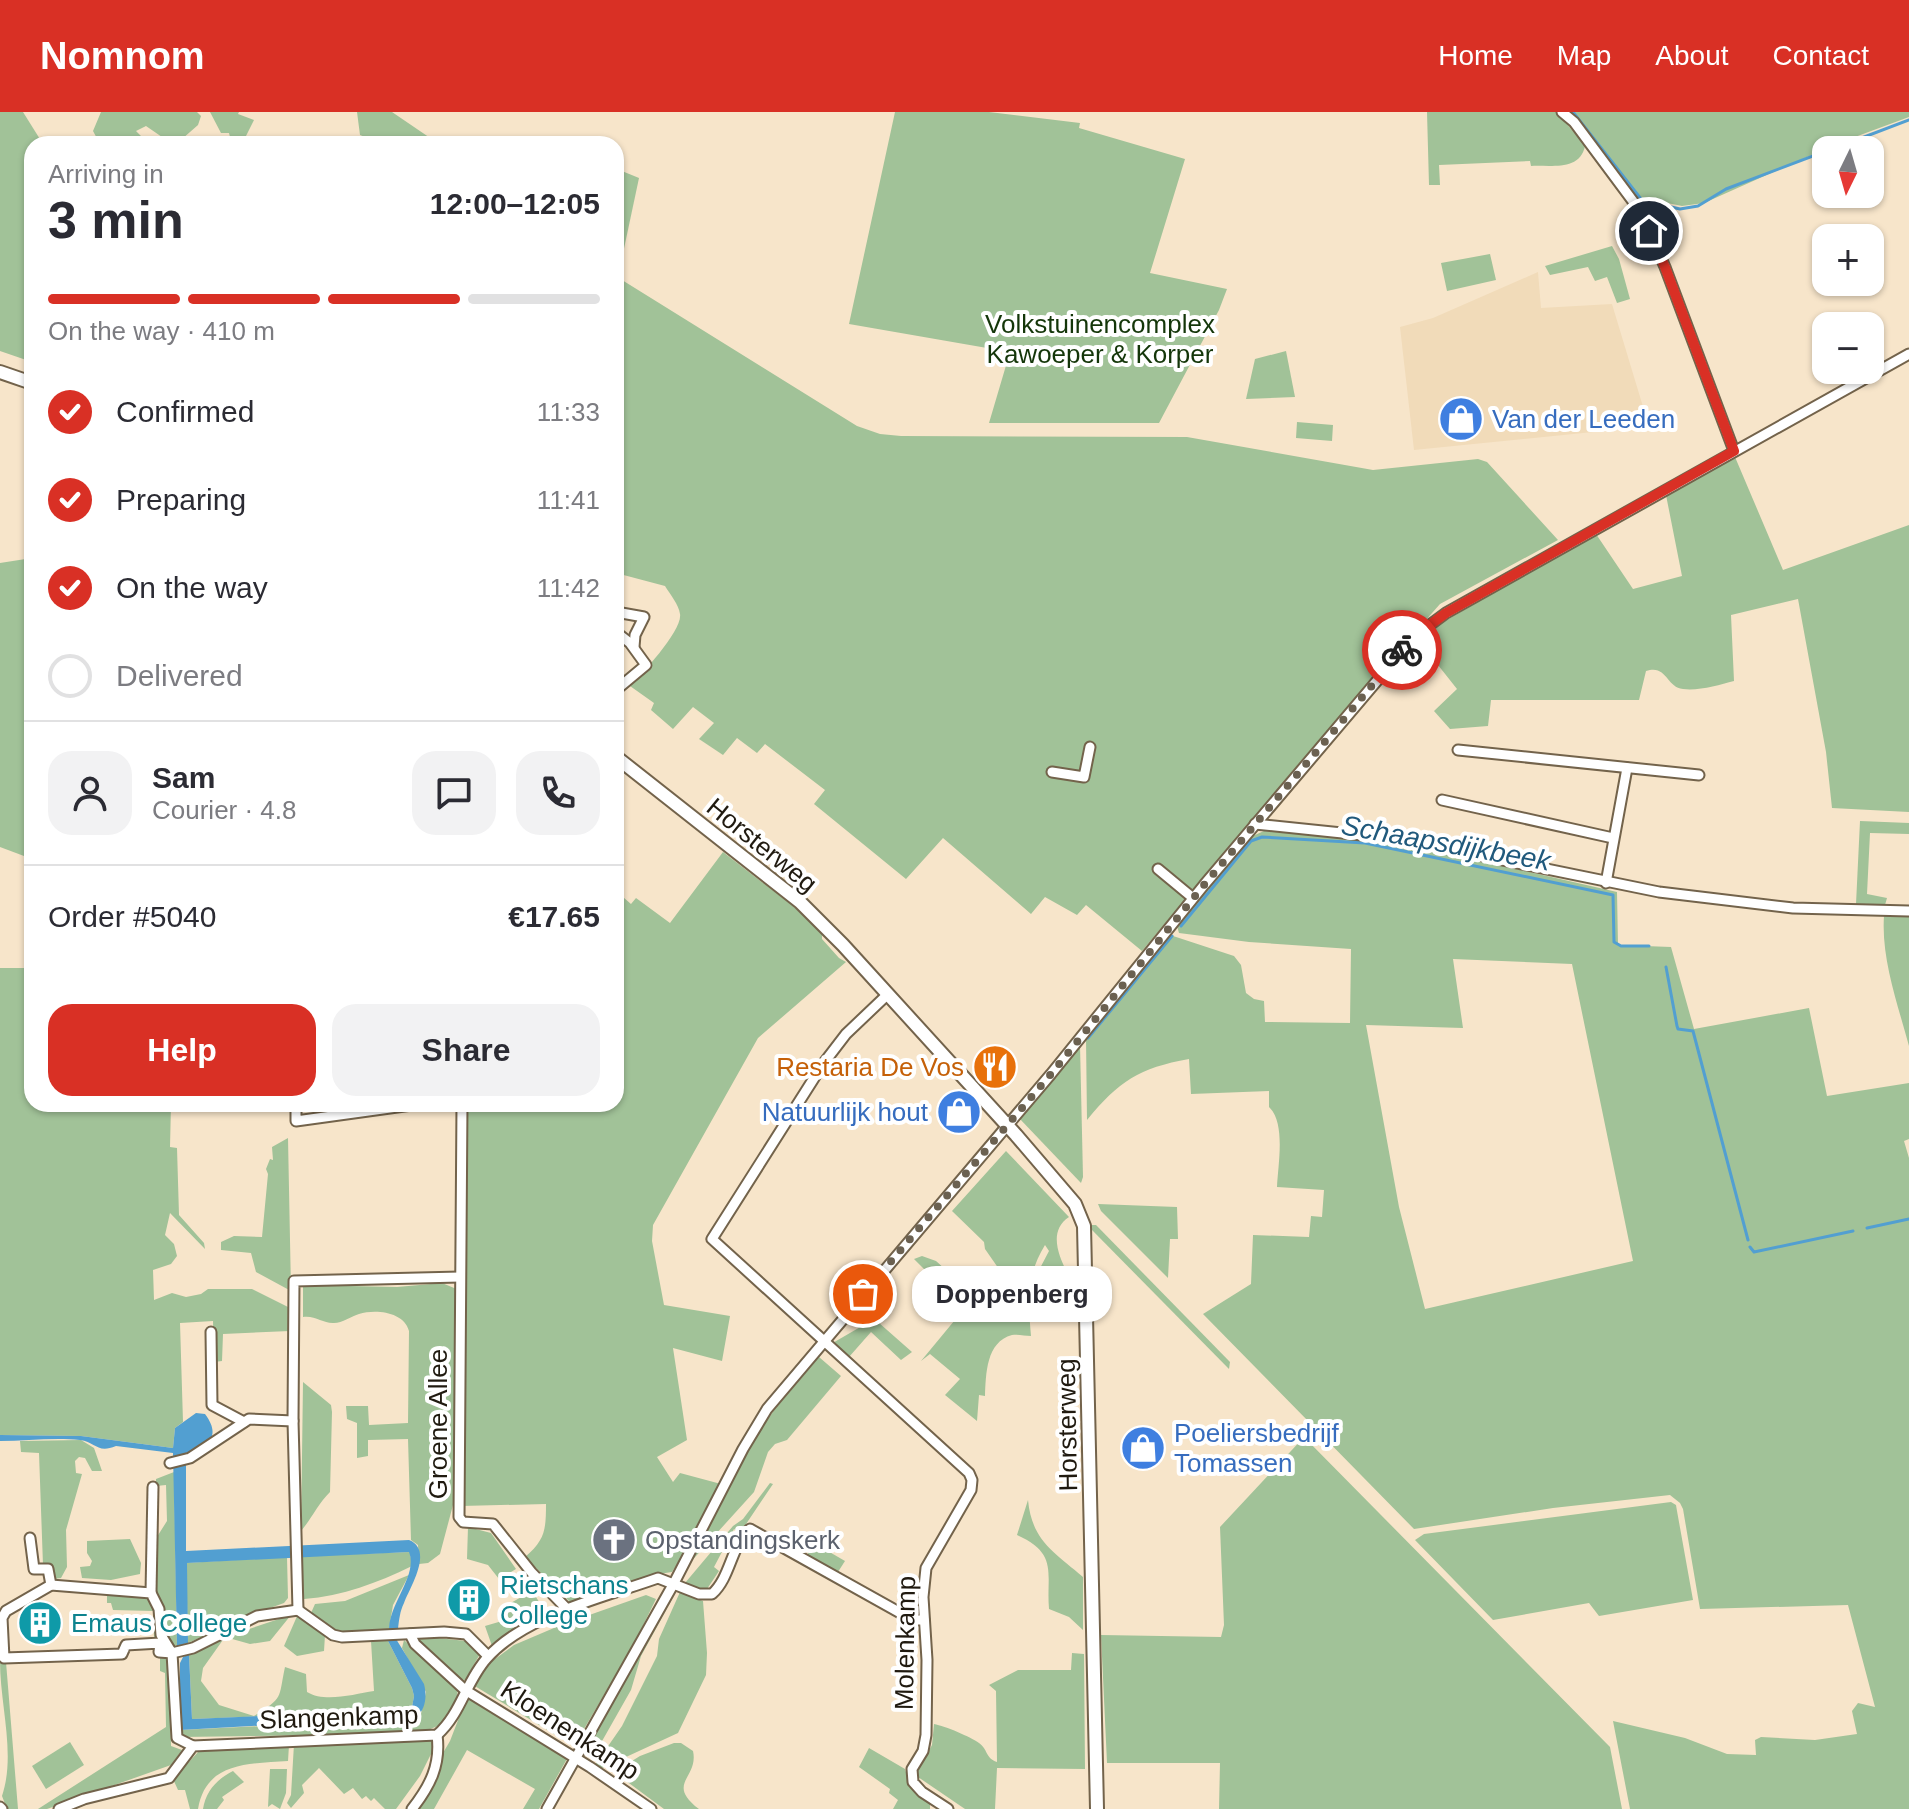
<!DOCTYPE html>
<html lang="en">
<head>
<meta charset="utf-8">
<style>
  body { margin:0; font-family:Helvetica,sans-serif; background:#f2f2f3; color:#2b2b33; height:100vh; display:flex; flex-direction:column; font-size:30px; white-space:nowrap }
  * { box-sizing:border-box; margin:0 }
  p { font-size:26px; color:#7c7c81 }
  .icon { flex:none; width:44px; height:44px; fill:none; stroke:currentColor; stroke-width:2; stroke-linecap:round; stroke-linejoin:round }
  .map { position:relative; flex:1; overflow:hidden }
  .panel { position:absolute; left:24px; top:24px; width:600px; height:976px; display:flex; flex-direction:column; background:#fff; border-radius:24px; box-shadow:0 2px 6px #0004 }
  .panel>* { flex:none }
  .needle { width:52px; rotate:185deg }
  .fabs { position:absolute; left:1812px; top:24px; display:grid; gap:16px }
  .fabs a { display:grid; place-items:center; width:72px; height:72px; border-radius:16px; background:#fff; box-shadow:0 2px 6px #0004; font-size:40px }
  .pin { position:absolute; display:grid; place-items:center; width:68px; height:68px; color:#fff; margin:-34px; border:4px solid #fff; border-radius:50%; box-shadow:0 2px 8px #0007 }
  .courier { position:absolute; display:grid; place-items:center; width:80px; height:80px; margin:-40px; border:6px solid #d93025; border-radius:50%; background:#fff; color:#222; box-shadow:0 2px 10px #0007 }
  .bubble { position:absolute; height:56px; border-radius:24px; background:#fff; box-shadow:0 2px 6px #0004; font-size:26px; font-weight:600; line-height:56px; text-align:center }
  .head em { font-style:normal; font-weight:600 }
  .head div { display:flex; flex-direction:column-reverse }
  .head { display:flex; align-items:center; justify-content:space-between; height:136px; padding:0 24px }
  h1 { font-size:52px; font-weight:600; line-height:60px }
  .bar { display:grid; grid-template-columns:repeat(4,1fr); gap:12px 8px; align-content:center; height:96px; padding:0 24px }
  .bar i { height:10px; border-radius:6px; background:#e1e1e2 }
  .bar .selected { background:#d93025 }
  .bar p { grid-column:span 4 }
  .line { display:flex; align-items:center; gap:20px; padding:0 24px; border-top:2px solid #e1e1e2 }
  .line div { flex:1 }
  .round { display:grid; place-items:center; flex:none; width:84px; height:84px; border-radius:24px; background:#f2f2f3 }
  ol { padding:0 24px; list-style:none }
  li { display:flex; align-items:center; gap:24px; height:88px }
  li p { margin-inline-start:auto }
  li .icon { padding:8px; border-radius:50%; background:#d93025; color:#fff; stroke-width:4 }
  li:last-child { color:#7c7c81 }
  li i { width:44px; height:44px; border:4px solid #e1e1e2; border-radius:50% }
  .button { display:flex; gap:16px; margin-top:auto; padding:16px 24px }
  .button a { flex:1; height:92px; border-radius:24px; background:#d93025; color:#fff; font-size:32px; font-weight:600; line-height:92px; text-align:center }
  .button a+a { background:#f2f2f3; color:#2b2b33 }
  header { display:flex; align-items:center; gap:48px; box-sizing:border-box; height:112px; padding:0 40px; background:#d93025; color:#fff }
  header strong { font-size:38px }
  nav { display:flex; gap:44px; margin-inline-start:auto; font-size:28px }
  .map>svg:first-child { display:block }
</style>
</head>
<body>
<header>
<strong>Nomnom</strong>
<nav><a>Home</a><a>Map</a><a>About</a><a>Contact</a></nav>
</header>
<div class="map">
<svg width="1909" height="1697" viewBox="0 0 1909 1697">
  <rect width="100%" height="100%" fill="#f7e5ca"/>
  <polygon fill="#f1dbb9" points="1538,160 1541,196 1612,192 1644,298 1603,319 1414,338 1400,215 1433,206"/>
  <g fill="#a1c298" fill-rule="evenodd">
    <polygon points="0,0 23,0 43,32 32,32 32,250 0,239"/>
    <polygon points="101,0 197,0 201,4 198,13 182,27 162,25 146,14 136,19 141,24 147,26 145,32 100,32 93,19"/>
    <polygon points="210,0 239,0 238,2 254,8 242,32 231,29 229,21 221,21"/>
    <polygon points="357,0 392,0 439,32 368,32 370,27 360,23"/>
    <polygon points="895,0 989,0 1080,11 1079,16 1185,47 1150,161 1227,177 1219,198 1159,311 989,311 1010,240 849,212"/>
    <path d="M1427 0H1557L1585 34C1580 59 1552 53 1531 54L1530 49 1439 53 1440 73H1429Z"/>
    <polygon points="1570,0 1909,0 1909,5 1836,32 1704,91 1682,94 1633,84"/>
    <polygon points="617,57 639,66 622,146 616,145"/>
    <polygon points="1612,134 1619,147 1630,187 1617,191 1607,165 1595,169 1588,155 1550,163 1545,154"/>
    <polygon points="1490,142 1496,168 1447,179 1441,151"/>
    <path d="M622 168 857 314 880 322 901 324 1187 325 1373 358 1478 347 1487 350 1558 428 1440 492 1296 655 1142 839 1086 793 1077 803 1045 785 1031 802 943 726 906 767 814 692 825 678 765 632 757 641 737 626 723 643 699 627 714 611 693 595 673 617 651 598 654 591 630 574C641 563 683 518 680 502 679 493 670 482 665 474L616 461V187Z"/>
    <polygon points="1286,239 1295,285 1246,287 1255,247"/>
    <polygon points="1297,310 1333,313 1332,329 1296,326"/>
    <path d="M1735 345 1783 458 1909 413V700L1832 696 1826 640 1798 487 1731 503 1734 569C1719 573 1699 579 1683 577 1666 575 1667 552 1646 559L1639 588H1491L1488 614 1450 617 1434 599 1457 577 1419 529 1433 516 1596 422 1633 477 1682 464 1666 383Z"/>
    <polygon points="32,446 32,747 0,735 0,451"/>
    <polygon points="1860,709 1909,711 1909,722 1870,721 1867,782 1887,786 1885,793 1856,792"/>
    <path d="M1264 719 1363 726 1450 742 1617 780 1618 833 1671 835 1694 917 1809 896 1827 984 1909 971V1027L1904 1029 1909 1046V1697H1630L1613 1609 1685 1626 1727 1642 1756 1643 1755 1628 1761 1625 1815 1628 1857 1622 1852 1599 1858 1591 1875 1595 1848 1493 1700 1497 1683 1397 1680 1391 1670 1383 1553 1396 1414 1417 1203 1202 1251 1172 1253 1123 1309 1125 1311 1104 1322 1105 1324 1078 1277 1075C1278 1052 1286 1011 1269 995V979L1191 982 1189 947C1139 956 1119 969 1087 1008L1086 926 1170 823 1234 844 1241 853 1246 881 1254 887 1264 889 1265 910 1350 911 1351 837 1249 830 1179 821 1177 814 1248 726ZM1453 847 1572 852 1633 1149 1425 1197 1399 1095 1366 913 1463 916Z"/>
    <path d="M723 740 793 794 822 822V827L839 846 846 850 758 926 653 1113 652 1129 664 1193 730 1204 722 1249 673 1236 687 1328 657 1345 673 1370 680 1361 721 1372 691 1430 672 1460 652 1463 572 1492 525 1445C545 1428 546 1418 546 1392L461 1394 467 992H616V779L631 792 636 786 670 811Z"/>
    <path d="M1884 804H1909V934C1898 893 1881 847 1884 804Z"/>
    <polygon points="0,856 32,856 32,992 171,992 170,1035 177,1036 179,1103 204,1131 205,1137 170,1101 165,1123 174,1132 177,1144 171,1152 153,1158 154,1188 172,1181 186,1185 201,1182 208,1177 252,1177 290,1196 290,1219 223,1222 222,1249 214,1250 213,1209 180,1211 183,1310 175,1316 173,1336 81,1324 0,1323"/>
    <polygon points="1080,933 1083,1065 1081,1071 1019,1006"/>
    <polygon points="288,1026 291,1179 256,1160 251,1141 221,1138 221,1130 234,1124 262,1125 268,1062 266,1057 270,1047 273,1048 272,1035"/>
    <path d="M1006 1039 1069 1105C1045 1121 1062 1151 1072 1170L1069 1176 1057 1166 1051 1157 1043 1165 1038 1160 1049 1139 1045 1133C1026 1164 1028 1189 1031 1224 1025 1224 1019 1222 1012 1223 986 1230 986 1262 985 1284L979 1283 977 1309 945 1283 960 1267 930 1242 921 1249 964 1197 914 1147 922 1144 936 1149 956 1167 994 1172 1001 1160 985 1137 984 1130 952 1099Z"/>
    <polygon points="1098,1092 1177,1095 1178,1127 1170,1127 1168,1166 1101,1099"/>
    <polygon points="1092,1113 1096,1113 1230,1250 1229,1257 1092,1118"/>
    <path d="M442 1171 459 1178 453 1393 440 1442 428 1451 419 1452 418 1433 411 1428 408 1327 368 1328V1344L357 1346V1311L347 1307 346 1294H368L369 1313 408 1311 409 1219C404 1200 376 1197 359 1202 352 1204 342 1211 334 1211 324 1212 315 1203 303 1205V1173L397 1175Z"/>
    <polygon points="870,1203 912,1240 901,1248 871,1220 849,1245 831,1232 862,1214"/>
    <polygon points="819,1245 841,1264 787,1328 775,1332 768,1340 754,1380 687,1454 749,1333 775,1297"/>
    <path d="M303 1270 331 1293 332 1300 330 1380C318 1392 312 1406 301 1419Z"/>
    <polygon points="1304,1325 1610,1635 1622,1697 1219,1697 1220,1651 1107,1651 1101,1523 1221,1525 1224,1513 1220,1415"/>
    <polygon points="81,1328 94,1336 102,1359 92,1359 85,1346 79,1345 75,1349 76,1361 82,1362 66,1418 67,1455 61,1466 53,1467 43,1453 39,1341 21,1340 20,1329"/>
    <polygon points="174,1360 177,1534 169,1532 163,1521 156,1485 155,1428 167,1409 166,1373 156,1374 156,1367"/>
    <polygon points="770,1371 773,1372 740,1421 734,1417 714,1455 719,1459 705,1480 685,1471 733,1414 743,1407"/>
    <path d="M1028 1388C1032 1429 1054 1440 1083 1465V1518L1069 1505 1049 1497C1046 1461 1059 1442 1017 1423Z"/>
    <polygon points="1671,1390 1676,1393 1677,1399 1693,1488 1599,1504 1589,1491 1493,1508 1415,1428 1424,1422"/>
    <polygon points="468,1415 491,1421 516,1457 499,1467 488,1453 467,1447"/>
    <polygon points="130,1427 141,1451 140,1462 111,1468 82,1466 80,1455 90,1454 92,1449 87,1441 87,1429"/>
    <polygon points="814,1431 845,1449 836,1463 806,1445"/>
    <path d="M410 1440 412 1454C377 1471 343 1484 304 1487L301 1444Z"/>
    <polygon points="287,1445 288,1486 284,1491 256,1501 188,1531 186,1451"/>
    <polygon points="409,1463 393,1493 389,1517 341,1521 311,1501 315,1492 345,1489"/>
    <polygon points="532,1479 547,1502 520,1514 492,1534 485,1514 502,1509 498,1498"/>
    <polygon points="676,1480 641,1544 631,1578 593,1645 586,1639"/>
    <polygon points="680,1480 703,1489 707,1541 706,1563 678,1621 600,1657 595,1653 622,1614 657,1544 659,1527"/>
    <polygon points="107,1481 148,1484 157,1499 157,1525 154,1526 153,1499 113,1498 111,1491 107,1491"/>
    <polygon points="646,1483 656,1487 634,1532 574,1634 473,1573 491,1550 514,1533 561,1513"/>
    <polygon points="298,1502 325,1523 324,1539 297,1544 284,1534"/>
    <path d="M291 1503 270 1529 250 1532 225 1525 203 1556 201 1569 219 1593 254 1604C284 1585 278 1588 285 1555L306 1562 307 1580C325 1591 354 1582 374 1579L371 1529 387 1527 412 1576 414 1584 412 1595 394 1599 192 1607 189 1542 225 1525Z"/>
    <polygon points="419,1524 466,1529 480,1542 465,1568 460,1567 417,1531"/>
    <path d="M404 1528 458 1576C455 1613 433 1620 401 1622L181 1625 180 1618 407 1607 421 1602 426 1580 402 1536Z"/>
    <path d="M1072 1541 1084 1542 1085 1657 997 1656 995 1697H965L918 1665V1659L932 1633 934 1612C945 1614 971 1625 979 1631 988 1637 985 1646 997 1650L996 1579 989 1573 1018 1558H1071Z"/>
    <polygon points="166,1544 169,1547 171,1634 182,1638 171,1653 47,1697 38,1697 166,1615 165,1561 160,1559 160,1546"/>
    <path d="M0 1549 6 1550 18 1697H7L2 1684C16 1642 0 1594 0 1549Z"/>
    <polygon points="467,1585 568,1645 539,1697 523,1697 535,1677 467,1638 434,1697 410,1697 450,1629"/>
    <polygon points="431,1628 434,1636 420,1664 396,1697 385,1697 374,1686 371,1689 366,1684 362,1687 353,1676 344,1682 319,1656 302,1673 304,1681 291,1696 287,1691 291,1683 294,1632"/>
    <polygon points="70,1630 84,1653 46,1677 32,1654"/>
    <path d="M674 1631H681L693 1639C699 1666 665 1671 699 1697H664L614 1660 640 1644Z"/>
    <path d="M289 1633 288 1649C250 1652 206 1649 198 1697H190L185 1678H178L173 1667 200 1638Z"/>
    <polygon points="869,1636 905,1657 911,1676 930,1690 930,1697 893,1697 898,1688 889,1681 890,1677 859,1655"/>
    <polygon points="270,1657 287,1657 286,1681 280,1697 272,1692 268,1695"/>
    <path d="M233 1659 244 1670 222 1685 224 1688 217 1697H203C206 1679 217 1667 233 1659Z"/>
  </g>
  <g fill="#529fd1">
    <path d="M196 1301 205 1302C222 1325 208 1334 186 1341V1439L409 1428C434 1438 410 1475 404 1491 400 1499 399 1508 398 1517H389C390 1490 418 1463 409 1440L187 1451 188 1531 177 1534 173 1341 116 1334C97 1342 96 1330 80 1328 54 1325 26 1329 0 1329V1323L81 1324 173 1336 175 1316Z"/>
    <path d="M387 1527H396L424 1572C427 1583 426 1598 416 1605L180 1618V1551L183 1545 189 1542 192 1607 401 1598 412 1595 414 1584 412 1576Z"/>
  </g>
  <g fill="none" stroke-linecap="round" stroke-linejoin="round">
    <g stroke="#529fd1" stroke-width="3">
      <polyline points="1573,0 1641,87"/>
      <polyline points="1830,38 1909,8"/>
      <polyline points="1649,90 1680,97 1698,94 1726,77 1826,39"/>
      <polyline points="1181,814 1251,729 1262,725 1365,731 1613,783 1614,830 1621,834 1649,834"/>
      <polyline points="1666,855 1677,914 1678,917 1693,919 1748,1128"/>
      <polyline points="1088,926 1172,824"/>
      <polyline points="1867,1116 1909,1107"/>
      <polyline points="1750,1135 1754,1140 1853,1119"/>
    </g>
    <g stroke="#73634b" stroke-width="13">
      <g id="minor">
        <polyline points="1562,0 1574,10 1641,100 1665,155 1734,339"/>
        <polyline points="616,500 644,505 635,523 634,535"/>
        <polyline points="616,520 630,531 646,553 616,578"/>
        <polyline points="1458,638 1699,663"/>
        <polyline points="1052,660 1084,665 1090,635"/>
        <polyline points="1442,688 1613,726"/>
        <polyline points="1255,712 1400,727 1659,780 1793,796 1909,799"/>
        <polyline points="1158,757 1193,786"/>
        <polyline points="1606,771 1627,656"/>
        <polyline points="887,883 846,922 823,952 712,1127 969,1361 972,1368 971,1378 926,1456 923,1485 927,1548 926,1623 923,1639 912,1657 913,1670 922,1680 948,1697"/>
        <polyline points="296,992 296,1009 419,992"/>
        <polyline points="462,992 459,1405 463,1410 493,1412 532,1461 568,1498"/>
        <polyline points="211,1220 212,1293 244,1310"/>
        <polyline points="170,1351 190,1346 249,1307 293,1309"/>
        <polyline points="30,1426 34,1457 48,1457 51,1473"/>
        <polyline points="151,1481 153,1375"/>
        <polyline points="298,1498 293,1309 294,1169 460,1165"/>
        <polyline points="298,1498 333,1523 342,1525 444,1520 466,1522 488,1544"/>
        <polyline points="410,1522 415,1532 465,1578 590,1655 651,1697"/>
        <polyline points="193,1634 177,1626 172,1541 159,1540 160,1531 126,1533 122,1542 4,1546 2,1506 6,1499 51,1473 151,1481 159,1497 161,1523 172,1541 193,1536 257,1504 298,1498"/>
        <polyline points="0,1695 2,1697"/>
        <path d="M59 1697 84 1687 169 1666 193 1634 437 1623C461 1602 466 1569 487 1546 525 1503 605 1485 658 1466L699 1482H712C731 1465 731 1433 750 1417L913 1508H924"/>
        <path d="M412 1697C430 1674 441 1653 437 1623"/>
        <polyline points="547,1697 674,1471 743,1337 767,1297 1051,962 1204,773 1415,524 1446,501 1909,242"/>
      </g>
    </g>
    <g stroke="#73634b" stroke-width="16">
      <g id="secondary">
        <polyline points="0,260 32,271"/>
        <polyline points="616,645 800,790 843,833 1016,1023 1075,1092 1084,1114 1097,1697"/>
      </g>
    </g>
    <use href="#minor" stroke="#fff" stroke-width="9"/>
    <use href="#secondary" stroke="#fff" stroke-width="12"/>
  </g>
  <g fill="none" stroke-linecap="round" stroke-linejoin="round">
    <polyline stroke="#6b6151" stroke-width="8" stroke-dasharray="0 14.4" points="863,1182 1051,962 1204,773 1402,538"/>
    <polyline stroke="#d93025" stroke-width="10" points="1402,538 1415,524 1446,501 1734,339 1665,155 1649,119"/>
  </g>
  <defs>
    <g id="shop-disc" transform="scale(2.3)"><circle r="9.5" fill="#3f7fe0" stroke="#fff"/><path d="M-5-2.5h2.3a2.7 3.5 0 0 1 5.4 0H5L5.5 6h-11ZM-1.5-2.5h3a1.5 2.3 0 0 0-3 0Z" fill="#fff"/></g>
    <g id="restaurant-disc" transform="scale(2.3)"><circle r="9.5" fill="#e8710a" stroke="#fff"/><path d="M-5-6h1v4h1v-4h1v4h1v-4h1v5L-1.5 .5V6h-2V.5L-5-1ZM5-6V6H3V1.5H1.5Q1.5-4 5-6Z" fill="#fff"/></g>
    <g id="church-disc" transform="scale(2.3)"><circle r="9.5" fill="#6b7280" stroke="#fff"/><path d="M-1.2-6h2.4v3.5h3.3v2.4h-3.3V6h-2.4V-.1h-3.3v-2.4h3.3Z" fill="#fff"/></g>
    <g id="building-disc" transform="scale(2.3)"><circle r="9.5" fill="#0f9aa8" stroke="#fff"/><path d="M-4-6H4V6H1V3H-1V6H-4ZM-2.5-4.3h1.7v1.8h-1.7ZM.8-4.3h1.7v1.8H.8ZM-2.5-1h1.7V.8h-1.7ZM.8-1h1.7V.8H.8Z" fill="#fff"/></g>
  </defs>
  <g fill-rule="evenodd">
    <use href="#shop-disc" x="1461" y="307"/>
    <use href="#restaurant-disc" x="995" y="955"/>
    <use href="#shop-disc" x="959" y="1000"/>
    <use href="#shop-disc" x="1143" y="1336"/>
    <use href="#church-disc" x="614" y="1428"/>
    <use href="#building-disc" x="469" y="1488"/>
    <use href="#building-disc" x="40" y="1511"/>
  </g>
  <g text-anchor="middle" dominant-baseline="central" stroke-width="8" stroke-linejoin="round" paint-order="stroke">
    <g font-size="26" fill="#143609" stroke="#fff">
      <text x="1100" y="212">Volkstuinencomplex<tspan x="1100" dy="30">Kawoeper &amp; Korper</tspan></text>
    </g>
    <g font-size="26" fill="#366cbe" stroke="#fff" text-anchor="start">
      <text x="1492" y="307">Van der Leeden</text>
      <text x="928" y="1000" text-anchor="end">Natuurlijk hout</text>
      <text x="1174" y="1321">Poeliersbedrijf<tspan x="1174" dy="30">Tomassen</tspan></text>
    </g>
    <g font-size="26" fill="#201a10" stroke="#fff">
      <text transform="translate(762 733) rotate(39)">Horsterweg</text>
      <text transform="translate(438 1312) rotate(-90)">Groene Allee</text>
      <text transform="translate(1067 1313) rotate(-91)">Horsterweg</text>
      <text transform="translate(905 1531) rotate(-89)">Molenkamp</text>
      <text transform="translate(339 1605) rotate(-2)">Slangenkamp</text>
      <text transform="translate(570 1618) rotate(33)">Kloenenkamp</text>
    </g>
    <g font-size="26" fill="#c56008" stroke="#fff" text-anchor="end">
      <text x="964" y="955">Restaria De Vos</text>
    </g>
    <g font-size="26" fill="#5b616d" stroke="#fff" text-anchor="start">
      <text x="645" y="1428">Opstandingskerk</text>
    </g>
    <g font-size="26" fill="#0d838f" stroke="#fff" text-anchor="start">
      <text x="500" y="1473">Rietschans<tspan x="500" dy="30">College</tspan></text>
      <text x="71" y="1511">Emaus College</text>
    </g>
    <g font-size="28" font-style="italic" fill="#20597c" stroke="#fff">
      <text transform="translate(1446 731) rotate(10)">Schaapsdijkbeek</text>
    </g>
  </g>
</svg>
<div class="fabs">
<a><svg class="needle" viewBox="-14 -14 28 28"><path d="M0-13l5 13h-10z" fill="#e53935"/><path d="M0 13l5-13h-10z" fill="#7c7c81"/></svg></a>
<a>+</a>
<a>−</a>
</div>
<div class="pin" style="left:863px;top:1182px;background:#ea580c"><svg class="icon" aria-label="bag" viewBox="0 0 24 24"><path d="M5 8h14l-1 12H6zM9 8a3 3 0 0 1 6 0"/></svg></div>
<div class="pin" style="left:1649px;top:119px;background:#1f2937"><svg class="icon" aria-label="home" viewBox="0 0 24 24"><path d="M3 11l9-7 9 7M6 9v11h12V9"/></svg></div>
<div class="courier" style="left:1402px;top:538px"><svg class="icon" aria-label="bike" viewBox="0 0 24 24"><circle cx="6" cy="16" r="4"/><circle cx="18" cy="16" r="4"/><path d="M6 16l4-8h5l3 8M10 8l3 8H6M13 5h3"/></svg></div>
<div class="bubble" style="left:912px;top:1154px;width:200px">Doppenberg</div>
<section class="panel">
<div class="head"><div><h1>3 min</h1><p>Arriving in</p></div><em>12:00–12:05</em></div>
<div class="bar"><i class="selected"></i><i class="selected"></i><i class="selected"></i><i></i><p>On the way · 410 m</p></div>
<ol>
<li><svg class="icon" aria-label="check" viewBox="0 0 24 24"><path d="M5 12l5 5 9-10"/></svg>Confirmed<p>11:33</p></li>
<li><svg class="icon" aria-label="check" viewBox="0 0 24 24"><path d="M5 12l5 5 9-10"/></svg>Preparing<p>11:41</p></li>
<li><svg class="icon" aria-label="check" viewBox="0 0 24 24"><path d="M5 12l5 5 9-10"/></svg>On the way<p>11:42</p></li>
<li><i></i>Delivered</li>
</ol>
<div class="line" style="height:144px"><a class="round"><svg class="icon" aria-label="person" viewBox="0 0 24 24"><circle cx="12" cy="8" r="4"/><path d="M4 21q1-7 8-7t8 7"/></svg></a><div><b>Sam</b><p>Courier · 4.8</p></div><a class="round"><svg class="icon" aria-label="chat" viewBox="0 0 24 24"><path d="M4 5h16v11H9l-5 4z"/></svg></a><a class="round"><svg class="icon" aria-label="phone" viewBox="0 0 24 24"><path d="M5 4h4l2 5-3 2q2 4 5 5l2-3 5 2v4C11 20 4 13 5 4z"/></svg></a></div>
<div class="line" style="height:104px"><div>Order #5040</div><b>€17.65</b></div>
<div class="button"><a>Help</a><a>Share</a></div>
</section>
</div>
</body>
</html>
